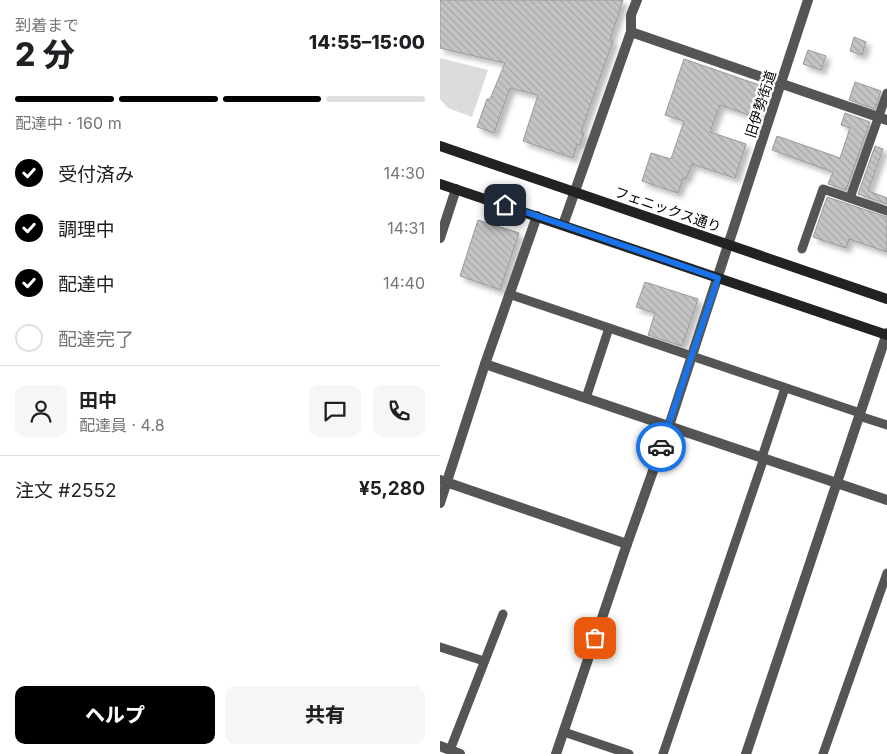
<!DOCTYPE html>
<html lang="ja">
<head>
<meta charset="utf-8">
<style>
  body { margin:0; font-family:Inter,"Noto Sans JP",sans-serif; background:#f6f6f6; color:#202124; height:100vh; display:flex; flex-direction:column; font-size:19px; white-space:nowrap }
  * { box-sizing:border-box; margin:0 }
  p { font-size:16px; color:#757577 }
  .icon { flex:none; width:28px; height:28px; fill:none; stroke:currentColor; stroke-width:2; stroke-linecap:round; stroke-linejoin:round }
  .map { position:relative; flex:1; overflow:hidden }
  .sheet { display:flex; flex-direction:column; background:#fff; width:440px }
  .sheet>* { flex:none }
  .pin { position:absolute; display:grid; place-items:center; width:42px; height:42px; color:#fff; margin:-21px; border-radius:10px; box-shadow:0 2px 8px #0006 }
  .courier { position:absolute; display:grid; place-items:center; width:50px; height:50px; margin:-25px; border:4px solid #1a73e8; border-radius:50%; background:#fff; color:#222; box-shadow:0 1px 6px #0007 }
  .overview em { font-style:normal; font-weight:800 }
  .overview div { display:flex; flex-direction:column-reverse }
  .overview { display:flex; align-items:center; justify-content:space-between; height:85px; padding:0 15px }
  h1 { font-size:32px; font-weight:800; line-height:38px }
  .bar { display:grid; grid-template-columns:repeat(4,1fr); gap:8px 5px; align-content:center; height:60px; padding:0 15px }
  .bar i { height:6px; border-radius:4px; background:#e0e0e0 }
  .bar .active { background:#000 }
  .bar p { grid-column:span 4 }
  .line { display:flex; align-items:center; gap:12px; padding:0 15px; border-top:1px solid #e0e0e0 }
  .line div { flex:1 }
  .round { display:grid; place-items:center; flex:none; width:52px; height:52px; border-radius:10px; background:#f6f6f6 }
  ol { padding:0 15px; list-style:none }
  li { display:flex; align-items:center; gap:15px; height:55px }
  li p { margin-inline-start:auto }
  li .icon { padding:5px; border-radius:50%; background:#000; color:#fff; stroke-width:4 }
  li:last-child { color:#757577 }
  li i { width:28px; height:28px; border:2px solid #e0e0e0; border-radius:50% }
  .button { display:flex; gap:10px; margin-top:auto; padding:10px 15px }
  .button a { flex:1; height:58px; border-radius:10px; background:#000; color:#fff; font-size:20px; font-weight:800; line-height:58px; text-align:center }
  .button a+a { background:#f6f6f6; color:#202124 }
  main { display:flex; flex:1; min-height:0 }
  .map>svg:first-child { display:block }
</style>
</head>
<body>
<main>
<section class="sheet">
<div class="overview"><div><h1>2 分</h1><p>到着まで</p></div><em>14:55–15:00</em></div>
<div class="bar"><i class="active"></i><i class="active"></i><i class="active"></i><i></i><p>配達中 · 160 m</p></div>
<ol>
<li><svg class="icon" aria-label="check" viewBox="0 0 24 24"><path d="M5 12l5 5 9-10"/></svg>受付済み<p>14:30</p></li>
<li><svg class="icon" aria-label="check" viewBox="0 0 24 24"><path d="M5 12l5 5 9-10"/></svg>調理中<p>14:31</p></li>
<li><svg class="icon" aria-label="check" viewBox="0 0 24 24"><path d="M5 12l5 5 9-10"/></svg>配達中<p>14:40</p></li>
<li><i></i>配達完了</li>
</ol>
<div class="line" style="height:90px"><a class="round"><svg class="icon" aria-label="person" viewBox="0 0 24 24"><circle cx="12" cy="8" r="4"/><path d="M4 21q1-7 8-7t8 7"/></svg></a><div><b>田中</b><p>配達員 · 4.8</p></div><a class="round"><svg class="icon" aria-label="chat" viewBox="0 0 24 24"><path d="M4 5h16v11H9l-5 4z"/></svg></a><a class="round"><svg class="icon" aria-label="phone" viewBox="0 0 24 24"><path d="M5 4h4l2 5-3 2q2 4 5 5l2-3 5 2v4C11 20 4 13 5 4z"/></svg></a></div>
<div class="line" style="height:65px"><div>注文 #2552</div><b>¥5,280</b></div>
<div class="button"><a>ヘルプ</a><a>共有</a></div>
</section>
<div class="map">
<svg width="447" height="754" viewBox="0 0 447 754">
  <defs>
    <pattern id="building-back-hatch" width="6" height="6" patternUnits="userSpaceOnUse" patternTransform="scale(1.25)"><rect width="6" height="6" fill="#c4c4c4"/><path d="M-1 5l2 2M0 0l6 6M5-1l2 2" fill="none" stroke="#a7a7a7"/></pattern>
    <filter id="shadow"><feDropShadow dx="4.5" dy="4.5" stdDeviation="2.5" flood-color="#0004"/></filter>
  </defs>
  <rect width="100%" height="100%" fill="#fff"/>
  <polygon fill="#dcdcdc" points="0,58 48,70 32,117 8,108 0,99"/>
  <g fill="url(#building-back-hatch)" stroke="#999" filter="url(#shadow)">
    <polygon points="0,0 183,0 170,40 173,41 141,132 144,133 140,145 137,144 133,158 83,141 98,95 70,88 54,133 37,127 47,99 50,99 65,63 0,48"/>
    <polygon points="414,37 426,42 422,55 410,51"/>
    <polygon points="368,50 386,56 381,70 363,64"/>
    <polygon points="244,59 325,87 315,117 280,105 270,132 306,144 295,178 252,164 246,179 243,178 238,193 202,181 211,153 231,159 244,121 225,115"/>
    <polygon points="415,82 441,91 435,109 409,100"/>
    <polygon points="405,113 430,122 406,190 388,184 393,172 332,150 337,136 400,158 410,128 401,125"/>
    <polygon points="435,146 443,149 428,191 447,198 447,204 418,194"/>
    <polygon points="387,197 447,217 447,252 409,239 406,248 373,237"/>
    <polygon points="38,220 79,233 60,290 20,276"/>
    <polygon points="205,282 258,299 242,346 208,335 215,313 196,307"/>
  </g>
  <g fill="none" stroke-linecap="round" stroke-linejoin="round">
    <g stroke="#555" stroke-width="9">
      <polyline points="410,198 447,93"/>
      <polyline points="362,249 383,189 447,211"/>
      <polyline points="69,294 420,413"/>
      <polyline points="146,398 169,328"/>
      <polyline points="419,416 447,425"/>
      <polyline points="322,457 345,388"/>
      <polyline points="0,647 44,661"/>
      <polyline points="124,732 189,754"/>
      <polyline points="10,750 63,614"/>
      <polyline points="223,754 324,458"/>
      <polyline points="383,754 447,573"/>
    </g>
    <g stroke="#555" stroke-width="10">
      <polyline points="191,32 447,120"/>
      <polyline points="123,225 191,32 191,15 197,0"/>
      <polyline points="0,238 16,189"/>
      <polyline points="45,364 447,500"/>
      <polyline points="0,480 187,544"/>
      <polyline points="0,503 45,364 97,216"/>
      <polyline points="0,746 20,754"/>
      <polyline points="116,754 187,544 229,426 368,0"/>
      <polyline points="306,754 447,333"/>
    </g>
    <g stroke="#222" stroke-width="10">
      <polyline points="0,146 447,299"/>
      <polyline points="0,184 447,335"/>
    </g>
  </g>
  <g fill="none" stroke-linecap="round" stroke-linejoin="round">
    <polyline stroke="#595959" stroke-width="5" stroke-dasharray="0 9" points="155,638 187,544 221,447"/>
    <polyline stroke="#1a73e8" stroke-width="6" points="65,205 278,278 221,447"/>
  </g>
  <g text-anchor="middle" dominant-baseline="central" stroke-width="4.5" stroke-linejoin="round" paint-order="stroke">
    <g font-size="14" fill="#000" stroke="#fff">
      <text transform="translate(320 104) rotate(-72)">旧伊勢街道</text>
      <text transform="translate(228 209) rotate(19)">フェニックス通り</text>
    </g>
  </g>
</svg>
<div class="pin" style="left:155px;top:638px;background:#ea580c"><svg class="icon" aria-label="bag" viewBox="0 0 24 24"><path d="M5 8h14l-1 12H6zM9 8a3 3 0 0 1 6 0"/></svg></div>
<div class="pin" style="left:65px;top:205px;background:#1f2937"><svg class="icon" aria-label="home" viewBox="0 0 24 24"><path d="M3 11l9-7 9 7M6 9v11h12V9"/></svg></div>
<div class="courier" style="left:221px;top:447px"><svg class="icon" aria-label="car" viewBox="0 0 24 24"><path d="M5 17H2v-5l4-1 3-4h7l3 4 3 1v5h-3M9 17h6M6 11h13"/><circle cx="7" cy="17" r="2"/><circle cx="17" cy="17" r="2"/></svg></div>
</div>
</main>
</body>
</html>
